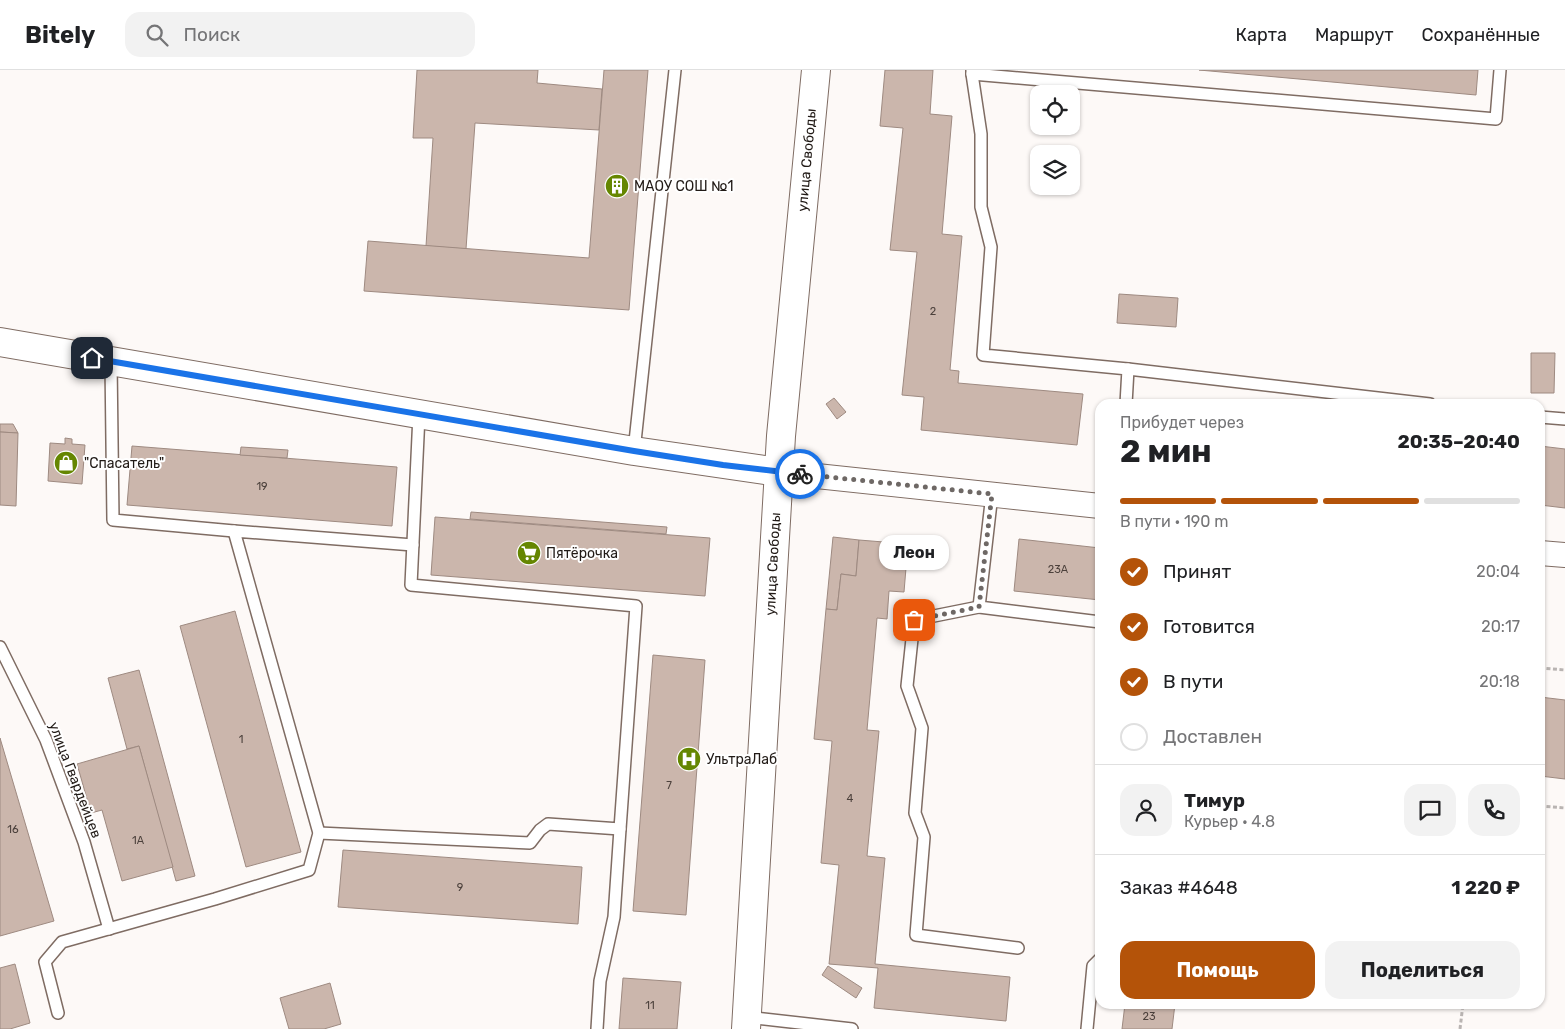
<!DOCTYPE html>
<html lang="ru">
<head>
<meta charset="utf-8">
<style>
  body { margin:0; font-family:Rubik,sans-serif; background:#f2f2f2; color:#202124; height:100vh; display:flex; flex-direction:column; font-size:19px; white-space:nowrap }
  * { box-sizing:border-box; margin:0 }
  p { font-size:16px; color:#757577 }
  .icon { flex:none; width:28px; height:28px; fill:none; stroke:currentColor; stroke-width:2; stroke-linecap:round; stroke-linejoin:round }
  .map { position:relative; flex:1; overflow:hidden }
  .panel { position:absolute; left:1095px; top:329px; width:450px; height:610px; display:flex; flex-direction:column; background:#fff; border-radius:15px; box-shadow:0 1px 4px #0004 }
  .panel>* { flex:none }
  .tools { position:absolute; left:1030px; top:15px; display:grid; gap:10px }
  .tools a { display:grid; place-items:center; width:50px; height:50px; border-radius:10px; background:#fff; box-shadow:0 1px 4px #0004; font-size:25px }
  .pin { position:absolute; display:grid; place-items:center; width:42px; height:42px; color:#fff; margin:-21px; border-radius:10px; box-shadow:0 2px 8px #0006 }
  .courier { position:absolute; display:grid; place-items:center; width:50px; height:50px; margin:-25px; border:4px solid #1a73e8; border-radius:50%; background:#fff; color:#222; box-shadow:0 1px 6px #0007 }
  .bubble { position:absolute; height:35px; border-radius:15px; background:#fff; box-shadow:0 1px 4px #0004; font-size:16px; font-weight:700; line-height:35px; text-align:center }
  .headline em { font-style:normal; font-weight:700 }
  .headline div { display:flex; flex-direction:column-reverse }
  .headline { display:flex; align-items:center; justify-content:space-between; height:85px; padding:0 25px }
  h1 { font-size:32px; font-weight:700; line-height:38px }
  .bar { display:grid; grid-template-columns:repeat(4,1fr); gap:8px 5px; align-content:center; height:60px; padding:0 25px }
  .bar i { height:6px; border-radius:4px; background:#e0e0e0 }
  .bar .on { background:#b45309 }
  .bar p { grid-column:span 4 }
  .line { display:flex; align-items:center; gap:12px; padding:0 25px; border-top:1px solid #e0e0e0 }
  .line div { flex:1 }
  .round { display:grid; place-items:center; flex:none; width:52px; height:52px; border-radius:15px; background:#f2f2f2 }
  ol { padding:0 25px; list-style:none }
  li { display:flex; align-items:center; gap:15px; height:55px }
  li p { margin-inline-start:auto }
  li .icon { padding:5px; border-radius:50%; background:#b45309; color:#fff; stroke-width:4 }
  li:last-child { color:#757577 }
  li i { width:28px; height:28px; border:2px solid #e0e0e0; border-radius:50% }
  .cta { display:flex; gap:10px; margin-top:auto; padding:10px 25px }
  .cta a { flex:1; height:58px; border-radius:15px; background:#b45309; color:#fff; font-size:20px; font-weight:700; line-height:58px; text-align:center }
  .cta a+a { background:#f2f2f2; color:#202124 }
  header { display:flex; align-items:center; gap:30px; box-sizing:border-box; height:70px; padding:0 25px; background:#fff; border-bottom:1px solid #e0e0e0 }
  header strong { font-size:24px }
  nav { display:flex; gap:28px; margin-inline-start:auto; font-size:18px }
  .search { width:350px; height:45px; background:#f2f2f2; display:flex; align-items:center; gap:12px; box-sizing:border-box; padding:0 18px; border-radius:15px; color:#757577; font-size:19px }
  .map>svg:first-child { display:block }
</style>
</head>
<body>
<header>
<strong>Bitely</strong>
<div class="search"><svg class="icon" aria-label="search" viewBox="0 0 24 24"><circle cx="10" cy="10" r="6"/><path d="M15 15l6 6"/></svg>Поиск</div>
<nav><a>Карта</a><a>Маршрут</a><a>Сохранённые</a></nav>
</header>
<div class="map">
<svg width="1565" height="959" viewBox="0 0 1565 959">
  <rect width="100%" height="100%" fill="#fdf9f7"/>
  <g fill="#cbb6ac" stroke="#9e8a81">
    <polygon points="417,0 538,0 537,13 602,19 599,60 475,53 466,179 426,176 433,68 413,68"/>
    <polygon points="604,0 648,0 629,240 364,221 368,171 589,188"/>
    <polygon points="885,0 933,0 930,44 952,46 942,164 962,166 950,300 959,301 958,313 1083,324 1077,375 921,360 924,327 902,325 917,182 890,180 903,58 880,56"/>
    <polygon points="1199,0 1478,0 1476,25"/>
    <polygon points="1119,224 1178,228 1176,257 1117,253"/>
    <polygon points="1531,283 1555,283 1554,323 1531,323"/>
    <polygon points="834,328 846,342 837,349 826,334"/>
    <polygon points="1145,330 1180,334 1144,334"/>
    <polygon points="0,354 13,354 18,363 0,362"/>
    <polygon points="0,362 18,363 16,436 0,435"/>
    <polygon points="65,368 72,369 72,374 85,375 82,414 48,411 50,373 65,374"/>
    <polygon points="132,376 397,397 392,456 127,435"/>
    <polygon points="1540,376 1565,379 1565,438 1540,435"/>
    <polygon points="241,377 288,380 287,388 240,385"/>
    <polygon points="471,442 667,457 666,464 470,449"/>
    <polygon points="435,447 710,468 705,526 431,505"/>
    <polygon points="833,467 859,470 856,506 841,504 837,540 826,539"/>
    <polygon points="1019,469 1100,478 1100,530 1014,521"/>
    <polygon points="859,470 908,474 904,522 889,521 887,549 877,548 867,660 879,661 867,786 885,788 875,894 1010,907 1006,951 874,938 878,898 829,894 839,795 821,793 832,671 814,669 826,539 837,540 841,504 856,506"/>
    <polygon points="235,541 301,782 246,797 180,556"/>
    <polygon points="653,585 705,590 686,845 633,841"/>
    <polygon points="139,600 195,806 176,811 139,676 127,679 108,608"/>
    <polygon points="1540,627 1565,630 1565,709 1540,706"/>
    <polygon points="0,668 54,851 0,866"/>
    <polygon points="139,676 173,797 122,811 102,740 91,743 77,694"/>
    <polygon points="343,780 582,797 578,854 338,837"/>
    <polygon points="15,894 30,953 10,959 0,959 0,898"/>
    <polygon points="828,896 862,918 856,928 822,905"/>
    <polygon points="623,908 681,912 677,959 619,959"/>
    <polygon points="330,913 341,954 324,959 289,959 280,928"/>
    <polygon points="1125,934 1175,934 1172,959 1122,959"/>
  </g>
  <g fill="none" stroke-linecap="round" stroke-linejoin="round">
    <g stroke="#7f6c63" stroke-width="14">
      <g id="service">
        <polyline points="972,0 972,4 1496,49 1500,0"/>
        <polyline points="972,4 981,64 981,137 991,177 983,285 1128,299 1126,334"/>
        <polyline points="111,292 113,450 234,461"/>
        <polyline points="1128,299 1430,334"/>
        <polyline points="1540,347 1565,349"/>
        <polyline points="634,381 675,0"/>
        <polyline points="992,424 979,537 1100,552"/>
        <polyline points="979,537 914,550 907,616 922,658 915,743 924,767 916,865 1018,878"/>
        <polyline points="0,577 46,670 84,772 109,859"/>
        <polyline points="319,763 530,773 540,760 548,754 620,759 636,536 411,515 419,345"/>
        <polyline points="58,943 45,892 62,872 215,829 309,800 319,763 234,461 413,475"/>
        <polyline points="747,947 852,959"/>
        <polyline points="597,959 600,911 614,847 620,759"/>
        <polyline points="1087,959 1093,896 1100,889"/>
      </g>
    </g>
    <g stroke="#7f6c63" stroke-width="26">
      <g id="minor">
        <polyline points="779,402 1100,436"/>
        <polyline points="1540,483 1565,485"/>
      </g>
    </g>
    <g stroke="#7f6c63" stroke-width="30">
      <g id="tertiary">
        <polyline points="0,272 634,381 779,402"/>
        <polyline points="746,959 781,366 816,0"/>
      </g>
    </g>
    <g stroke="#b9b4b2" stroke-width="3" stroke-dasharray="4 2.5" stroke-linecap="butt">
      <polyline points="1540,598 1565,600"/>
      <polyline points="1540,736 1565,738"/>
      <polyline points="1460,959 1463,934"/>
    </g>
    <use href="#service" stroke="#fff" stroke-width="11"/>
    <use href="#minor" stroke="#fff" stroke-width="24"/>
    <use href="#tertiary" stroke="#fff" stroke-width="28"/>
  </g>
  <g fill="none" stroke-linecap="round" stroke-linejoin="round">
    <polyline stroke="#6e6865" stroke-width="5" stroke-dasharray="0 9" points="800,404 992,424 979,537 914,550"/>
    <polyline stroke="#1a73e8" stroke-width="6" points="92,288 634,381 723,395 800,404"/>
  </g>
  <defs>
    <g id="building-disc" transform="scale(1.25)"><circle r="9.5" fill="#658601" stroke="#fff"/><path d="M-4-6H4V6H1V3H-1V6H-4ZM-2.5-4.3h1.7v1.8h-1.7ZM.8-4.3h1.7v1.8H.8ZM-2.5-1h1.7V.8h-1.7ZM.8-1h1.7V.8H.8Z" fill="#fff"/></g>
    <g id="shop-disc" transform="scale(1.25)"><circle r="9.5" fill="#658601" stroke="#fff"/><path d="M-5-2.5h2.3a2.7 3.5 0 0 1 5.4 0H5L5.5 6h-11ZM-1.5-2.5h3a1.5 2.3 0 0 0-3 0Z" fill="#fff"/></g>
    <g id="supermarket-disc" transform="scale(1.25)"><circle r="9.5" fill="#658601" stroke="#fff"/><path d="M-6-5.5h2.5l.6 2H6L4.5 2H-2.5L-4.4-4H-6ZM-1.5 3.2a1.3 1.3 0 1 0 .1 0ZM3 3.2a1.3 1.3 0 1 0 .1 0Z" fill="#fff"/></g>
    <g id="hospital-disc" transform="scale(1.25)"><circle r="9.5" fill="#658601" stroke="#fff"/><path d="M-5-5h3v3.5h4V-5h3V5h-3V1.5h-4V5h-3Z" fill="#fff"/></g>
  </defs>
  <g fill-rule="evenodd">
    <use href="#building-disc" x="617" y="116"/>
    <use href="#shop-disc" x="66" y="393"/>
    <use href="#supermarket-disc" x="529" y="483"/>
    <use href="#hospital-disc" x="689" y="689"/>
  </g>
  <g text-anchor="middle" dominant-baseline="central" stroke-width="4" stroke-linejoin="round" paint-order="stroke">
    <g font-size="11" fill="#4c413c">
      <text x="933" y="241">2</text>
      <text x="262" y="416">19</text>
      <text x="1058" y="499">23А</text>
      <text x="241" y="669">1</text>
      <text x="669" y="715">7</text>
      <text x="850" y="728">4</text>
      <text x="13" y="759">16</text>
      <text x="138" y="770">1А</text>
      <text x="460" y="817">9</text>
      <text x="650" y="935">11</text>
      <text x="1149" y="946">23</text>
    </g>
    <g font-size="14" fill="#211a16" stroke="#fff">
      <text transform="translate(807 90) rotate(-85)">улица Свободы</text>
      <text transform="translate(773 494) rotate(-87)">улица Свободы</text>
      <text transform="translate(75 710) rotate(69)">улица Гвардейцев</text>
    </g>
    <g font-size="14" fill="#211a16" stroke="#fff" text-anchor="start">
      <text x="634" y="116">МАОУ СОШ №1</text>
      <text x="84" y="393">"Спасатель"</text>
      <text x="546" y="483">Пятёрочка</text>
      <text x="706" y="689">УльтраЛаб</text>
    </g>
  </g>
</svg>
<div class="tools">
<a><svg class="icon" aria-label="locate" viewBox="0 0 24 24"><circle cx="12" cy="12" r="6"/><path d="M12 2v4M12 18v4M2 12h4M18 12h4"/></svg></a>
<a><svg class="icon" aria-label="layers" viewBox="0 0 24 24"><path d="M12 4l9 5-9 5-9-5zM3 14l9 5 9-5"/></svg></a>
</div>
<div class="pin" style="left:914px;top:550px;background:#ea580c"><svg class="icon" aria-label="bag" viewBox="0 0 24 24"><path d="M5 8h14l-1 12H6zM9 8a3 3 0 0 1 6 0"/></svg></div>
<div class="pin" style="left:92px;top:288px;background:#1f2937"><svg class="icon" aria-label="home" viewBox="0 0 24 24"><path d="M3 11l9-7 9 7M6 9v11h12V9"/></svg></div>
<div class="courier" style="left:800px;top:404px"><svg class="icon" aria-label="bike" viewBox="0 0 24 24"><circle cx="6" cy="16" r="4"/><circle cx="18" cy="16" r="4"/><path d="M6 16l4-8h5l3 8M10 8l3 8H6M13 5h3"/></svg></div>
<div class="bubble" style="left:879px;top:465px;width:70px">Леон</div>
<section class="panel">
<div class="headline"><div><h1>2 мин</h1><p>Прибудет через</p></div><em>20:35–20:40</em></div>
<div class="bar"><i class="on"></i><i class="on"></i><i class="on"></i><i></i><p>В пути · 190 m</p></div>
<ol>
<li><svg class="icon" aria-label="check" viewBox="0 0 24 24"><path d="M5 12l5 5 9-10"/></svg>Принят<p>20:04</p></li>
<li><svg class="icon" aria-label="check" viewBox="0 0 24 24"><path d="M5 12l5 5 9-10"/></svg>Готовится<p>20:17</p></li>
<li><svg class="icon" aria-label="check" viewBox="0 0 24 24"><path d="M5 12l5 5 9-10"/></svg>В пути<p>20:18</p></li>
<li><i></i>Доставлен</li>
</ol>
<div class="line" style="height:90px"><a class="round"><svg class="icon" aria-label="person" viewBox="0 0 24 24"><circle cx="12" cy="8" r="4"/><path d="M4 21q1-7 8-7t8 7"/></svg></a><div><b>Тимур</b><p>Курьер · 4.8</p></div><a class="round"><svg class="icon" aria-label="chat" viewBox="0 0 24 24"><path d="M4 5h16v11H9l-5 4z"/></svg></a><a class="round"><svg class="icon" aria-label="phone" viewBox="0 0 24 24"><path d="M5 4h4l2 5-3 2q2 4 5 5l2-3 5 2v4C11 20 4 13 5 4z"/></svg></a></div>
<div class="line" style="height:65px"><div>Заказ #4648</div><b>1 220 ₽</b></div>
<div class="cta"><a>Помощь</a><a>Поделиться</a></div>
</section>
</div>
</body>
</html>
